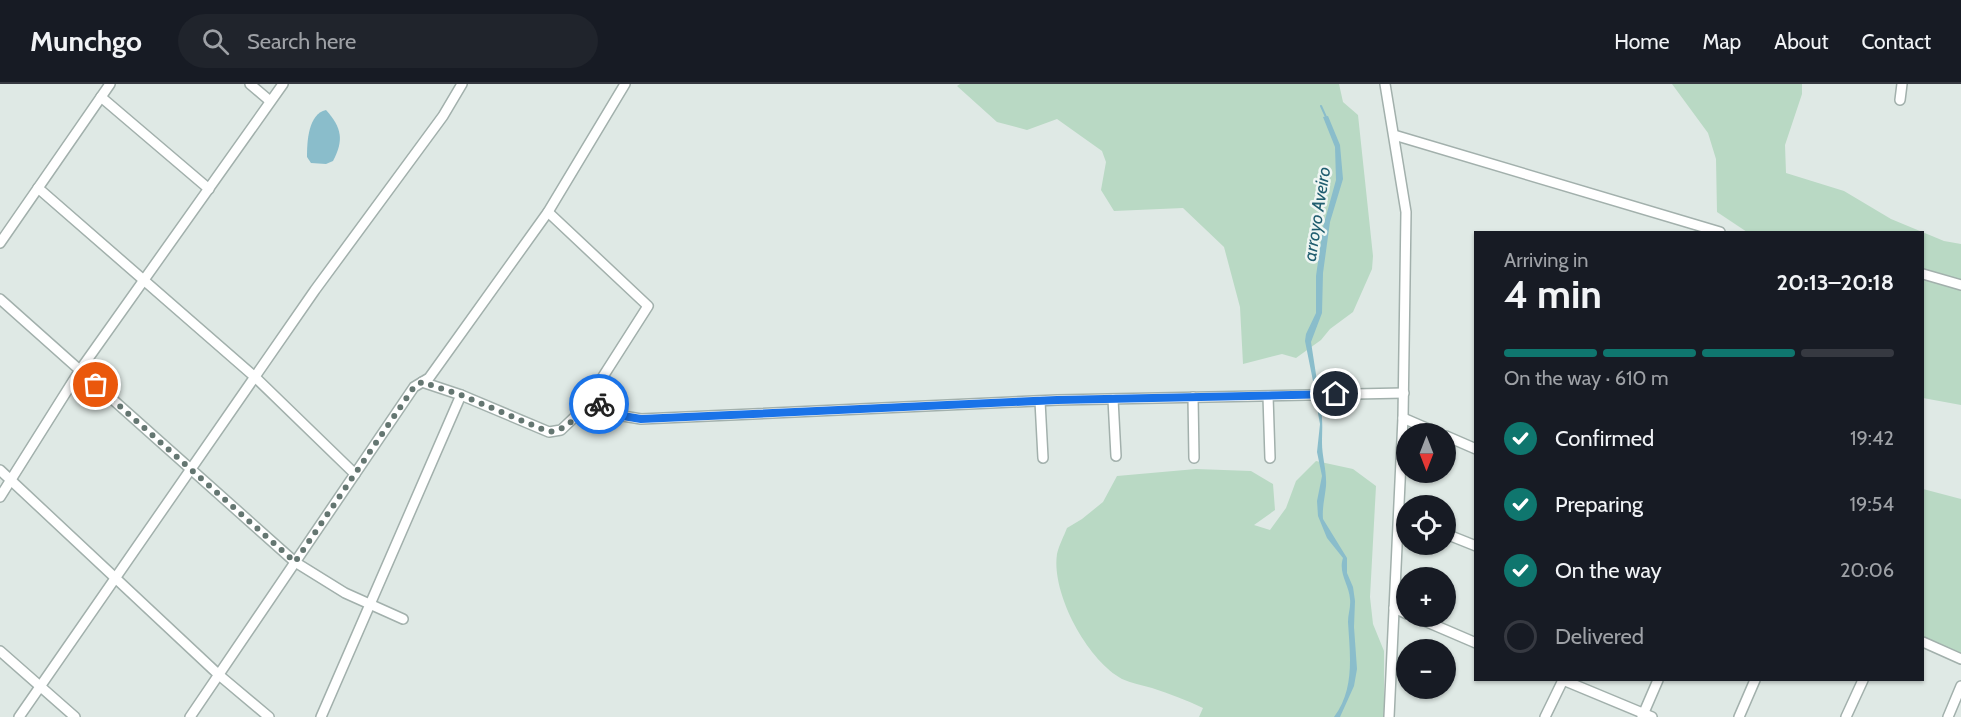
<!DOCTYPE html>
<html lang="en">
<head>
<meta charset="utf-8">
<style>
  body { margin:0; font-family:Cabin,sans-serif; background:#20242c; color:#f1f3f6; height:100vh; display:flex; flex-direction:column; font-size:22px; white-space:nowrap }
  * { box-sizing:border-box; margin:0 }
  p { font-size:20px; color:#9ea1a6 }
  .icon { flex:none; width:33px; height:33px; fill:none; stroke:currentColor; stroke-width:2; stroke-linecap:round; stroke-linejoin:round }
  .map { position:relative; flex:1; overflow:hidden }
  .drawer { position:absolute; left:1474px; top:147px; width:450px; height:450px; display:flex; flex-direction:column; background:#171b24; border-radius:0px; box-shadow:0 2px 4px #0004 }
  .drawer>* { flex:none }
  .needle { width:39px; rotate:180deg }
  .controls { position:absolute; left:1396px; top:339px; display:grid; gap:12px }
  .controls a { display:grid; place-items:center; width:60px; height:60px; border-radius:50%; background:#171b24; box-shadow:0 2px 4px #0004; font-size:30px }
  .pin { position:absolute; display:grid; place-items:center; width:51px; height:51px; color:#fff; margin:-26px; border:3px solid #fff; border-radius:50%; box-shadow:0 2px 6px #0007 }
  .courier { position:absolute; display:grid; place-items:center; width:60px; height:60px; margin:-30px; border:4px solid #1a73e8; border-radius:50%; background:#fff; color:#222; box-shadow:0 2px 8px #0007 }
  .overview em { font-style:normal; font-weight:700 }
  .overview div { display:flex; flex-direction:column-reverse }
  .overview { display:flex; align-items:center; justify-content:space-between; height:102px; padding:0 30px }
  h1 { font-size:39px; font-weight:700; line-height:45px }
  .bar { display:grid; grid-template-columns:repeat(4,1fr); gap:9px 6px; align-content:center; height:72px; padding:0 30px }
  .bar i { height:8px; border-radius:4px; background:#363941 }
  .bar .on { background:#0f766e }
  .bar p { grid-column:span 4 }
  ol { padding:0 30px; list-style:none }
  li { display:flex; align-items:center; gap:18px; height:66px }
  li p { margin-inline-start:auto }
  li .icon { padding:6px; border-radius:50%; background:#0f766e; color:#fff; stroke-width:4 }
  li:last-child { color:#9ea1a6 }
  li i { width:33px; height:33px; border:3px solid #363941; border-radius:50% }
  header { display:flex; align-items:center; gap:36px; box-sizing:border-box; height:84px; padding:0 30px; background:#171b24; border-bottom:2px solid #363941 }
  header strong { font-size:28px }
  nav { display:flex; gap:33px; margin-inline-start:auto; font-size:21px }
  .search { width:420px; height:54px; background:#20242c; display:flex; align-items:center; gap:15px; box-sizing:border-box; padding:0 21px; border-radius:33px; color:#9ea1a6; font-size:22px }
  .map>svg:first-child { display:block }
</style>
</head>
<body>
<header>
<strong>Munchgo</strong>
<div class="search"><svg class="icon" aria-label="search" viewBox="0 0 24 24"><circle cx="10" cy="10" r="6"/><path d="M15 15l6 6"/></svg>Search here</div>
<nav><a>Home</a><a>Map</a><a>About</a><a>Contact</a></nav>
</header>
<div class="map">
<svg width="1961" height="633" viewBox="0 0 1961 633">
  <rect width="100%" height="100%" fill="#dfe9e5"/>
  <g fill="#b9d9c4">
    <polygon points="960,0 1339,0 1343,18 1358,31 1373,172 1372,185 1353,228 1330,245 1321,256 1296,274 1282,270 1243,280 1240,223 1224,163 1183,124 1114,127 1101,106 1106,78 1102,67 1057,35 1027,46 997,38 957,2"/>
    <polygon points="1672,0 1802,0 1802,10 1785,61 1786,89 1844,107 1891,135 1944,157 1961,160 1961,321 1923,314 1923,148 1747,148 1717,128 1716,75 1708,49"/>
    <path d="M1316 377 1353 385 1376 402 1370 513 1373 540 1384 567V633H1199L1203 624C1186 616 1170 610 1152 604 1142 601 1131 599 1122 595 1087 576 1051 509 1057 470 1059 461 1064 452 1067 444L1082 435 1103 418 1117 392 1196 385 1251 387 1273 400 1275 426 1254 441 1270 446 1286 424 1296 397Z"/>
    <polygon points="1923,405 1961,415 1961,574 1923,553"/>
  </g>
  <g fill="#8abdcb">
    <path d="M326 26C342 44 344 56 333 77L326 80 311 79 307 73C307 58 308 30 326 26Z"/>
    <polygon points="1328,32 1340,61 1343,95 1330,138 1323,189 1322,229 1311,258 1317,297 1313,297 1305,257 1306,250 1316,229 1316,192 1323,143 1336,96 1335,63 1323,33"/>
    <path d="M1317 312C1324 329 1322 342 1322 359 1322 373 1327 387 1326 402 1325 413 1322 423 1323 435L1347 474V489L1353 503 1355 517 1354 543 1357 585 1354 602 1340 633H1334C1355 605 1350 571 1348 538 1348 530 1351 523 1350 515 1349 500 1338 489 1343 474L1327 454 1318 432 1317 417 1322 392 1317 368 1320 340 1315 313Z"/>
  </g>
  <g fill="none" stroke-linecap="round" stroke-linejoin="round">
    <g stroke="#8abdcb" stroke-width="2">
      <polyline points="1321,22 1326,33"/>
      <polyline points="1314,294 1316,303"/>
    </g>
    <g stroke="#a2b0ac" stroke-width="12">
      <g id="minor">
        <polyline points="250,0 270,17"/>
        <polyline points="1385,0 1406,128 1403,334 1389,633"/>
        <polyline points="101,13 209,105"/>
        <polyline points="1900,16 1902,0"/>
        <polyline points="1394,51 1720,148"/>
        <polyline points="38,104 255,293 355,390"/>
        <polyline points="0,159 110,0"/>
        <polyline points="1923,190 1961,201"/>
        <polyline points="0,215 295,478 345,509 403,535"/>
        <polyline points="422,298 461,311 549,348 561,346 581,327 648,222 548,128"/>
        <polyline points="1268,312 1270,374"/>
        <polyline points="1193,313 1194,374"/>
        <polyline points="590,314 617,331 641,335 1057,316 1404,309"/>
        <polyline points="1113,315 1116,372"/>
        <polyline points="1040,317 1043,374"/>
        <polyline points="1403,334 1440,350"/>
        <polyline points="1446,352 1476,365"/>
        <polyline points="0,386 219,591 269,633"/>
        <polyline points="0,413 80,286 283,0"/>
        <polyline points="1446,450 1476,462"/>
        <polyline points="1394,524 1407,530"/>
        <polyline points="1413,532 1476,559"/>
        <polyline points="1923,558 1961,575"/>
        <polyline points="0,567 75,633"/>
        <polyline points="1563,596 1652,633"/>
        <polyline points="19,633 315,206 443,32 462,0"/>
        <polyline points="190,633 414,303 429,294 548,128 625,0"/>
        <polyline points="321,633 461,311"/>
        <polyline points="1545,633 1563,596"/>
        <polyline points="1642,633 1658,596"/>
        <polyline points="1739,633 1755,596"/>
        <polyline points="1846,633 1863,596"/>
        <polyline points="1948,633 1961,602"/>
      </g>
    </g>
    <use href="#minor" stroke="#fff" stroke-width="9"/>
  </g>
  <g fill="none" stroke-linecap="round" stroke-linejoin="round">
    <path stroke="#647671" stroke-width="6" stroke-dasharray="0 10.8" d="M96 301 295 478 414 303 422 298 461 311 549 348C570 345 579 330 590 314L599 320"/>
    <polyline stroke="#1a73e8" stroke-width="8" points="599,320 617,331 641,335 1057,316 1336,310"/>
  </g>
  <g text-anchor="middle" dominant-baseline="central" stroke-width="5" stroke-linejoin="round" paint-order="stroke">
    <g font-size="18" font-style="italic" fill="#205d6f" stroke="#eff6f3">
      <text transform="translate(1317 130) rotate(-81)">arroyo Aveiro</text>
    </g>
  </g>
</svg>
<div class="controls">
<a><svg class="needle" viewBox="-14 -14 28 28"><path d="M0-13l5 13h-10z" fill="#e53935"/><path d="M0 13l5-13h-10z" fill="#9ea1a6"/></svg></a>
<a><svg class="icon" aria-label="locate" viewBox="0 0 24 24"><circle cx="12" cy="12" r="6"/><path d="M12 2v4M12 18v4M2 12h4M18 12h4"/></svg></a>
<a>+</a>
<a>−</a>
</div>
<div class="pin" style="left:96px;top:301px;background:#ea580c"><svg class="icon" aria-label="bag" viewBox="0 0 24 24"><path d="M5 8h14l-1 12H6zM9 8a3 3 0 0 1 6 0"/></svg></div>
<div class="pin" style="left:1336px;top:310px;background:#1f2937"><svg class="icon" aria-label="home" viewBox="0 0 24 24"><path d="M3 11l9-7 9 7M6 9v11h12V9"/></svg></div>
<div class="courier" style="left:599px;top:320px"><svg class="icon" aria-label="bike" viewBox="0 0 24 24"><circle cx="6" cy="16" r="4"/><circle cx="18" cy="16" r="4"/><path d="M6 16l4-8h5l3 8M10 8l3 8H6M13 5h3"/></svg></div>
<section class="drawer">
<div class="overview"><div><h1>4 min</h1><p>Arriving in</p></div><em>20:13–20:18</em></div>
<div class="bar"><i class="on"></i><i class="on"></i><i class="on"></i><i></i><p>On the way · 610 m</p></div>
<ol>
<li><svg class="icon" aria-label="check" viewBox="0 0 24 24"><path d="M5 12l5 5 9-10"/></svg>Confirmed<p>19:42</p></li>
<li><svg class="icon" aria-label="check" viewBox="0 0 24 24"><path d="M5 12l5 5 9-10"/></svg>Preparing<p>19:54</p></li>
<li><svg class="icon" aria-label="check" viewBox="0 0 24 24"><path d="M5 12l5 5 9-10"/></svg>On the way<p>20:06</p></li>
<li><i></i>Delivered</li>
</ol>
</section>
</div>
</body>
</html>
